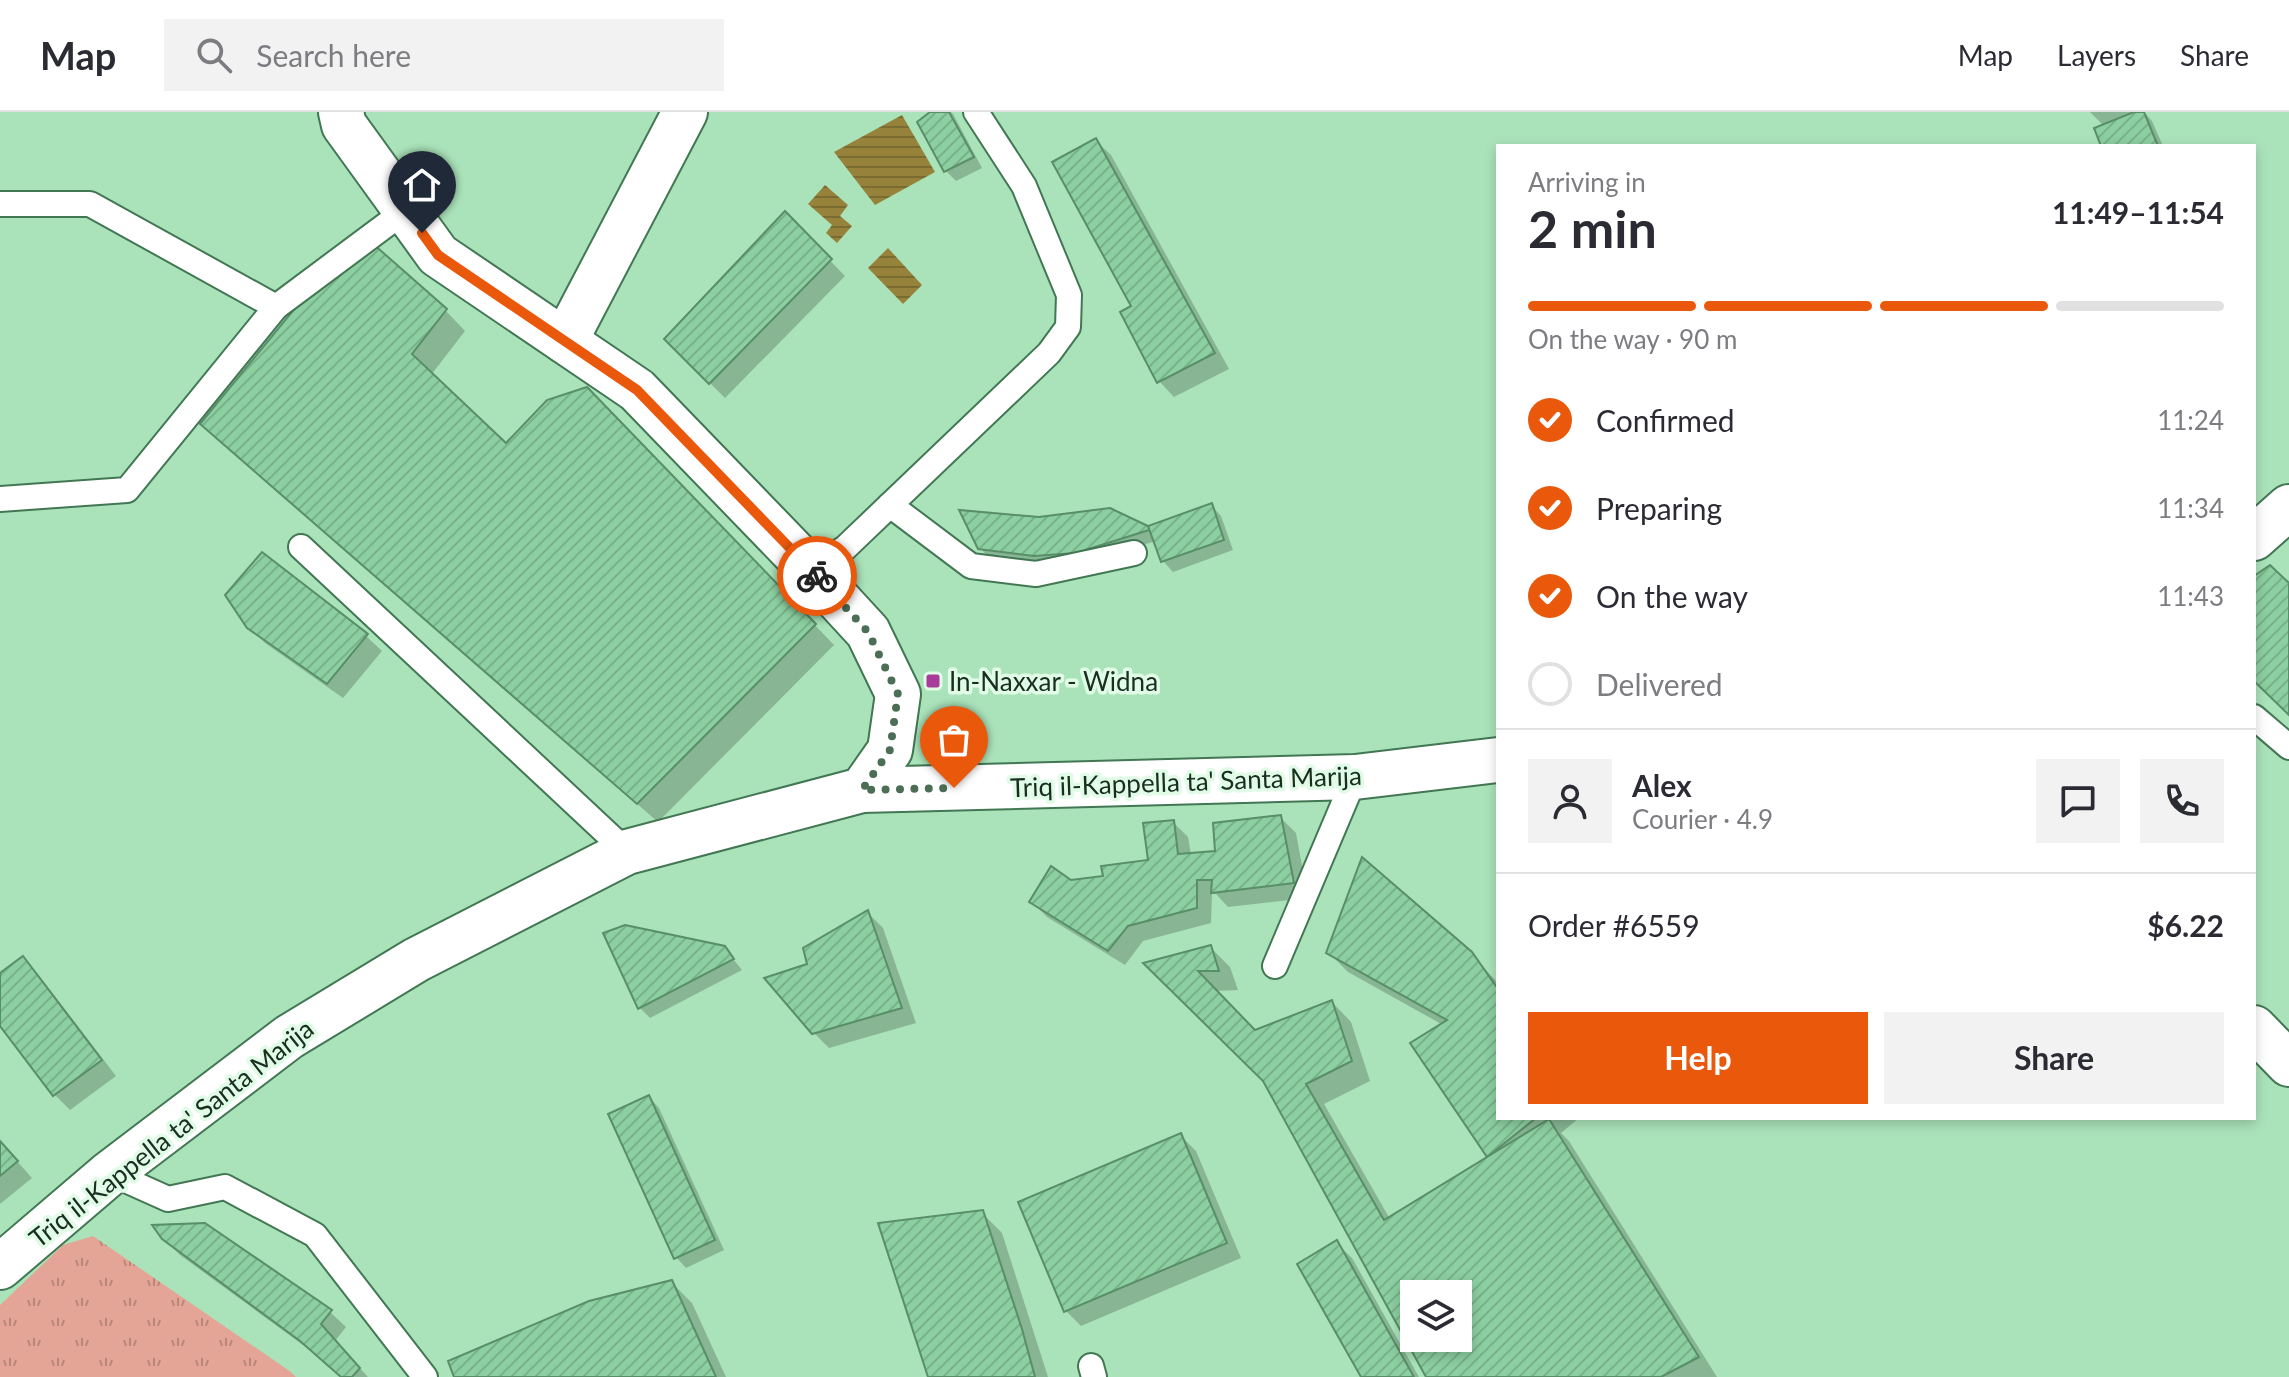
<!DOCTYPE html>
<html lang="en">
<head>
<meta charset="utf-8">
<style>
  body { margin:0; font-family:Lato,sans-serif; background:#f2f2f3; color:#2b2b33; height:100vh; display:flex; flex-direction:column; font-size:30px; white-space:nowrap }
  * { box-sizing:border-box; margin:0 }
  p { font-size:26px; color:#7c7c81 }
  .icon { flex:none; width:44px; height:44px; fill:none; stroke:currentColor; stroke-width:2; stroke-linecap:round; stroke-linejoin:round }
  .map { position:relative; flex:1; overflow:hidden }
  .side { position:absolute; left:1496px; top:32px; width:760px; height:976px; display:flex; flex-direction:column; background:#fff; border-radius:0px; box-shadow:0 4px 12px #0003 }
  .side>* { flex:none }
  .buttons { position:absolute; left:1400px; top:1168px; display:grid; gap:16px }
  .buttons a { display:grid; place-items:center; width:72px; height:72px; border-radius:0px; background:#fff; box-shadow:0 4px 12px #0003; font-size:40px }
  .pin { position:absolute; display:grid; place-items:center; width:68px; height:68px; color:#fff; margin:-82px -34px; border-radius:50% 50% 50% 0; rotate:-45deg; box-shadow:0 0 8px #0007 }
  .pin .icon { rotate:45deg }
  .courier { position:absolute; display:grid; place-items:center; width:80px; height:80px; margin:-40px; border:6px solid #ea580c; border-radius:50%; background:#fff; color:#222; box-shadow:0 2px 10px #0007 }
  .headline em { font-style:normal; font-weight:700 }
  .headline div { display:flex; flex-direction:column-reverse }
  .headline { display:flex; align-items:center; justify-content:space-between; height:136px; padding:0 32px }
  h1 { font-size:52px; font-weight:700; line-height:60px }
  .bar { display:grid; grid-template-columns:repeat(4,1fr); gap:12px 8px; align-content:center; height:96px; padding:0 32px }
  .bar i { height:10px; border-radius:6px; background:#e1e1e2 }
  .bar .active { background:#ea580c }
  .bar p { grid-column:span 4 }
  .line { display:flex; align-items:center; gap:20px; padding:0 32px; border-top:2px solid #e1e1e2 }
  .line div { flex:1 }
  .round { display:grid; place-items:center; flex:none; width:84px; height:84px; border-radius:0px; background:#f2f2f3 }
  ol { padding:0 32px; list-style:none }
  li { display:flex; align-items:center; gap:24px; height:88px }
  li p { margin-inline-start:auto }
  li .icon { padding:8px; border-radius:50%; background:#ea580c; color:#fff; stroke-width:4 }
  li:last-child { color:#7c7c81 }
  li i { width:44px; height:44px; border:4px solid #e1e1e2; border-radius:50% }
  .action { display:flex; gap:16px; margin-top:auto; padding:16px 32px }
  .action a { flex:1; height:92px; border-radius:0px; background:#ea580c; color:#fff; font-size:32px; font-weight:700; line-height:92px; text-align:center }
  .action a+a { background:#f2f2f3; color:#2b2b33 }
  header { display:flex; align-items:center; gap:48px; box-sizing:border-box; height:112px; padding:0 40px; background:#fff; border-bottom:2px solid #e1e1e2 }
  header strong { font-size:38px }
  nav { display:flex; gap:44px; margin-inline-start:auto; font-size:28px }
  .search { width:560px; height:72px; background:#f2f2f3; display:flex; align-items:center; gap:20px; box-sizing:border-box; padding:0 28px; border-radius:0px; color:#7c7c81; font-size:30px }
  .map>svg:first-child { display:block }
</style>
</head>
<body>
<header>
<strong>Map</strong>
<div class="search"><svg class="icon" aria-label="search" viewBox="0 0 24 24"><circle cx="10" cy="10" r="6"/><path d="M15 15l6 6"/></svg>Search here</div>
<nav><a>Map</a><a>Layers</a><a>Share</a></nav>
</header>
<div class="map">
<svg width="2289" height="1265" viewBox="0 0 2289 1265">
  <defs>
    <pattern id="grass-tufts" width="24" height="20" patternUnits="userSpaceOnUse" patternTransform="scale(2)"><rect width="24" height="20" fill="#e5a596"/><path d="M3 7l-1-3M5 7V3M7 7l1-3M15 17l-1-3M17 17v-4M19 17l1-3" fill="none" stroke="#b9877a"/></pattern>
    <pattern id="water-rules" width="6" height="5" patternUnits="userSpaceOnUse" patternTransform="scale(2)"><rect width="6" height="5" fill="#97823b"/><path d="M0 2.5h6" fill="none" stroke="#7a6b31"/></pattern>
    <pattern id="building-hatch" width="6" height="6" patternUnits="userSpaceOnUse" patternTransform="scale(2)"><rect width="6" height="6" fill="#8ccfa0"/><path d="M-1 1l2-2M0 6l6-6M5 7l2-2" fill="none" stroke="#78b289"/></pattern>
  </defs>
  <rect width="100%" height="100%" fill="#aae3ba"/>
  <polygon fill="url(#grass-tufts)" points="93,1124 291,1260 296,1265 0,1265 0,1193 63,1133"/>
  <g fill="url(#water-rules)">
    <polygon points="902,3 935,60 875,93 834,40"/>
    <polygon points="825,73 848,93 840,104 852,114 837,131 826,121 832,113 808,92"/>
    <polygon points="888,136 922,173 903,192 868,156"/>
  </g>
  <g fill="#0003" fill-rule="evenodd">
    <polygon points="933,0 951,0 953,2 982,56 956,69 946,59"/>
    <polygon points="2090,0 2144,0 2152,9 2163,34 2103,34 2104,14"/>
    <polygon points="1095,28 1111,43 1229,257 1174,285 1159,269 1133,195"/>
    <polygon points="785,102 845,164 725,286 666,227"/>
    <polygon points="446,199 465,219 431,263 506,333 607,297 834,533 658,710 223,332 203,312"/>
    <polygon points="1211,393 1221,404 1233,438 1173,460 1163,449 1156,429 1087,450 1045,453 990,447 980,436 1148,416"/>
    <polygon points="249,515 366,524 382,539 343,586 265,531"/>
    <polygon points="1281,706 1296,721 1308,786 1228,795 1216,782 1212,782 1211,811 1143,829 1125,853 1047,805 1031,789 1070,770 1106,766 1150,750 1173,710 1188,725 1191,743 1217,741"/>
    <polygon points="868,801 883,816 916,911 829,936 813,920 810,853"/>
    <path d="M1210 835 1230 855 1238 878 1214 879 1255 920 1332 890 1351 910 1370 969 1324 992 1390 1107 1490 1046 1413 931 1443 913 1348 860 1328 840 1471 842 1498 871V1006H1579L1561 1021 1569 1029 1717 1265H1428L1265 969 1147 852ZM1414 1182H1458V1226H1414Z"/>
    <polygon points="724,836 742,858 650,906 640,896"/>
    <polygon points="23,847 38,862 116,964 70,998 55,983 0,911 0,863"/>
    <polygon points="649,985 659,996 724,1138 686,1156 676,1145"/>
    <polygon points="1181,1024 1196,1039 1241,1146 1081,1214 1066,1199"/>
    <polygon points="0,1030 32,1066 0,1092"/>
    <polygon points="982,1101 1002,1121 1048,1265 930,1265"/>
    <polygon points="163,1126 330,1200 346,1215 335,1229 368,1265 342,1265 318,1244 180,1143"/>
    <polygon points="1336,1131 1352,1146 1419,1265 1363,1265"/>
    <polygon points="672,1171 692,1191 726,1265 456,1265"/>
  </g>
  <g fill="url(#building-hatch)" stroke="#588e68" stroke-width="2" fill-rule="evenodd">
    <polygon points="930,0 949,0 974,45 944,60 917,10"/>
    <polygon points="2134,0 2144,0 2158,34 2101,34 2094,16"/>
    <polygon points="1096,26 1215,241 1157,271 1120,200 1131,194 1052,50"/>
    <polygon points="785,99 832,147 709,272 664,227"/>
    <polygon points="371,130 447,197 412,242 506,331 547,288 587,275 816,512 637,692 200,312 314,173"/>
    <polygon points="1212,391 1224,428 1161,450 1148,414"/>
    <polygon points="1110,396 1148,414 1149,418 1076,441 1034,444 978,437 959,398 1039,405"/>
    <polygon points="262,440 368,522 327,572 247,516 225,483"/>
    <polygon points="2270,453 2289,471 2289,603 2254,569 2254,464"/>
    <polygon points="1281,703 1294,771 1211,781 1212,768 1197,768 1197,796 1128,814 1108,839 1029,790 1051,754 1071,768 1103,764 1101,754 1148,748 1143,711 1174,708 1178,742 1215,739 1213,711"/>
    <polygon points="1362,745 1472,840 1498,877 1498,1006 1536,1006 1487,1045 1410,931 1447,908 1326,841"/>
    <polygon points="868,798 902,896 812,922 764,866 807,852 803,836"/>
    <polygon points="625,813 725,834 734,847 638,897 603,821"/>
    <path d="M1211 833 1219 859H1198L1255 918 1332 888 1352 949 1306 972 1384 1108 1549 1007 1699 1245 1661 1265H1426L1263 969 1143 851ZM1414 1182H1458V1226H1414Z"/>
    <polygon points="23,844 102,948 53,984 0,914 0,861"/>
    <polygon points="649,983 715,1128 674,1147 608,1002"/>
    <polygon points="1181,1021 1227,1131 1064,1200 1018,1090"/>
    <polygon points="0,1029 18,1049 0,1064"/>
    <polygon points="983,1098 1022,1217 1035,1265 928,1265 878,1111"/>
    <polygon points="205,1111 332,1198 321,1212 360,1256 352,1265 341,1265 300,1229 162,1127 152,1113"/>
    <polygon points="1337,1128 1414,1265 1361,1265 1297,1152"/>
    <polygon points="672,1168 716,1265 454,1265 448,1249 589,1189"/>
  </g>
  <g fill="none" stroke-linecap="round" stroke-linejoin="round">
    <g stroke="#427753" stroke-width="28">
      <g id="service">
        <polyline points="0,92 90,92 276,195"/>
        <polyline points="0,387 127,378 276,195 406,98"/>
        <polyline points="890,393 971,454 1036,462 1134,441"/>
        <polyline points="301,435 627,740"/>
        <polyline points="810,457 845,436 1049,241 1068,215 1069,183 1024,74 976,0"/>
        <polyline points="2254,605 2289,635"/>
        <polyline points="1275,854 1355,665"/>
        <polyline points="110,1061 168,1087 225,1075 315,1123 425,1265"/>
        <polyline points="1091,1254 1094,1265"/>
      </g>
    </g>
    <g stroke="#427753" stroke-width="48">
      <g id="minor">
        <polyline points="565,229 685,0"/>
        <polyline points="2254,426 2289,395"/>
        <polyline points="862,678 1355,665 1498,648"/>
        <polyline points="2254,916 2289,952"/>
      </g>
    </g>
    <g stroke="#427753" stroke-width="48">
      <polyline id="secondary" points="0,1155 110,1061 289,925 416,848 627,740 862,678 890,638 898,582 868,520 810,457 637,278 438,143 344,13 341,0"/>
    </g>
    <use href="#service" stroke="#fff" stroke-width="24"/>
    <use href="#minor" stroke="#fff" stroke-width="44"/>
    <use href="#secondary" stroke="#fff" stroke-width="44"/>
  </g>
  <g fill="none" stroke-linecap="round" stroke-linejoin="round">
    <polyline stroke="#4b6e55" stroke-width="8" stroke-dasharray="0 14.4" points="817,464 868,520 898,582 890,638 862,678 954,676"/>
    <polyline stroke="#ea580c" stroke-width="10" points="422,121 438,143 637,278 817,464"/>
  </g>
  <rect fill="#a93c9b" stroke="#e0fce7" stroke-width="3" x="925" y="561" width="16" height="16" rx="4"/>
  <g text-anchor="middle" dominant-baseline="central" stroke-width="7" stroke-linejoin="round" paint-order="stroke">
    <g font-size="26" fill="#182f1f" stroke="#e0fce7" text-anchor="start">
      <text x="949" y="569">In-Naxxar - Widna</text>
    </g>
    <g font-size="26" fill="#182f1f" stroke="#e0fce7">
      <text transform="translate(1186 669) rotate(-2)">Triq il-Kappella ta' Santa Marija</text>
      <text transform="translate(171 1021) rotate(-38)">Triq il-Kappella ta' Santa Marija</text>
    </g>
  </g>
</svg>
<div class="buttons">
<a><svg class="icon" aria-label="layers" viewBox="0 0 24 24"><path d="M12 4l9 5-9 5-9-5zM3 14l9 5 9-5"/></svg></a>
</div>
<div class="pin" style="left:954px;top:676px;background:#ea580c"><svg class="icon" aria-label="bag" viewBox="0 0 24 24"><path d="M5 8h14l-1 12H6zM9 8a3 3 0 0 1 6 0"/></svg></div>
<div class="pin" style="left:422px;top:121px;background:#1f2937"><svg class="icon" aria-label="home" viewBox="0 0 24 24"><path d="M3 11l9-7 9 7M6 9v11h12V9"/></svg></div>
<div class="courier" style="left:817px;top:464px"><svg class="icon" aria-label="bike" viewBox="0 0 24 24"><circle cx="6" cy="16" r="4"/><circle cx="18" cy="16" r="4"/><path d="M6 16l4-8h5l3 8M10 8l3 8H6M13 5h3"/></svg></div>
<section class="side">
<div class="headline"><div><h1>2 min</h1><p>Arriving in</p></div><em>11:49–11:54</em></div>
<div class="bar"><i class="active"></i><i class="active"></i><i class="active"></i><i></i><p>On the way · 90 m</p></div>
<ol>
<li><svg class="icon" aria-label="check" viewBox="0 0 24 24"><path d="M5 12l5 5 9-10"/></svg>Confirmed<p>11:24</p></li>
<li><svg class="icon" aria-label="check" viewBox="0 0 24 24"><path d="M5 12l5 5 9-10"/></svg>Preparing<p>11:34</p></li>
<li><svg class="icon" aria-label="check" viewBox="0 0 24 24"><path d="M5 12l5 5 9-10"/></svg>On the way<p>11:43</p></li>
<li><i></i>Delivered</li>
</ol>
<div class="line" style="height:144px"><a class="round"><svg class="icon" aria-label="person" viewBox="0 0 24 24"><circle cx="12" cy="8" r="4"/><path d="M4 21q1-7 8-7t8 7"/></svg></a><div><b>Alex</b><p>Courier · 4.9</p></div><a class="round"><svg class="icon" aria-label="chat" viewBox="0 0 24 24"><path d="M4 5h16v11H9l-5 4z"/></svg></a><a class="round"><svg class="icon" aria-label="phone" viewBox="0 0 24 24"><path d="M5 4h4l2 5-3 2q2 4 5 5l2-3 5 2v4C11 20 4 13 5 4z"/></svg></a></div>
<div class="line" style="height:104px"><div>Order #6559</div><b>$6.22</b></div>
<div class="action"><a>Help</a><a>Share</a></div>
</section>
</div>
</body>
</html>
